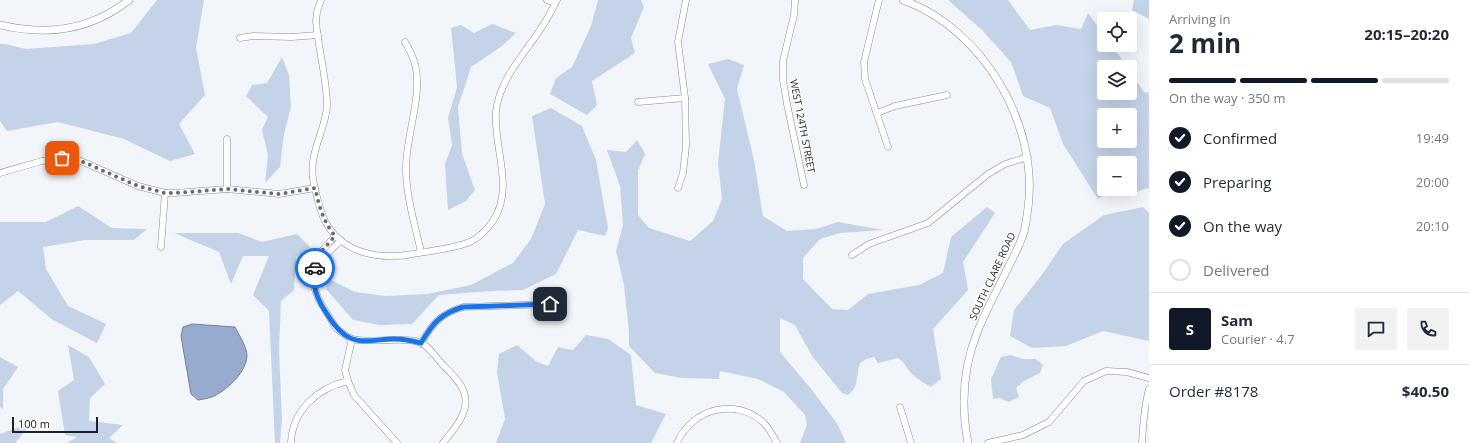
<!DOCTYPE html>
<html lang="en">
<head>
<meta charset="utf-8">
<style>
  body { margin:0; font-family:"Open Sans",sans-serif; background:#f2f2f3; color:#1f2937; height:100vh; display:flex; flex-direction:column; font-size:15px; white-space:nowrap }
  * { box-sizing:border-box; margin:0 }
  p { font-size:13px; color:#747a83 }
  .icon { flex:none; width:22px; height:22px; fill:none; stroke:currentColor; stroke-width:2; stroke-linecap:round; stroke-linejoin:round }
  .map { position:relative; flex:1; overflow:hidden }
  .details { display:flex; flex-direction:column; background:#fff; width:320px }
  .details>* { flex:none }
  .fabs { position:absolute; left:1097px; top:12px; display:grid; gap:8px }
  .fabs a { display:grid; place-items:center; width:40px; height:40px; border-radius:4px; background:#fff; box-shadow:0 4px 16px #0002; font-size:20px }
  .scale { position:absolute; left:12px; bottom:10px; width:86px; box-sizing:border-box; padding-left:4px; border:2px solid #202122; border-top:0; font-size:11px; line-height:14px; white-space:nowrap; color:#202122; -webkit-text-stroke:3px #fff; paint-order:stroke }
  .pin { position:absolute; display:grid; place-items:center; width:34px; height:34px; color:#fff; margin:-17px; border-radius:8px; box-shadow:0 2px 6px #0006 }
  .courier { position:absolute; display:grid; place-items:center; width:40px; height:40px; margin:-20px; border:3px solid #1a73e8; border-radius:50%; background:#fff; color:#222; box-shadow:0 1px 5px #0007 }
  .overview em { font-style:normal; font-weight:700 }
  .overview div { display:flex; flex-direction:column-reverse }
  .overview { display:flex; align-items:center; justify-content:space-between; height:68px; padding:0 20px }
  h1 { font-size:26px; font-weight:700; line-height:30px }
  .bar { display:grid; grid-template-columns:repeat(4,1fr); gap:6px 4px; align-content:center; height:48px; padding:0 20px }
  .bar i { height:5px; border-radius:3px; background:#e0e1e3 }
  .bar .current { background:#111827 }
  .bar p { grid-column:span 4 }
  .line { display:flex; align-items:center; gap:10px; padding:0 20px; border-top:1px solid #e0e1e3 }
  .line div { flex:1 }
  .round { display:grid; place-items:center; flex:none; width:42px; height:42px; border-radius:4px; background:#f2f2f3 }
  ol { padding:0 20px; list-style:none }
  li { display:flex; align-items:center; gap:12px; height:44px }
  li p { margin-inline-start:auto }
  li .icon { padding:4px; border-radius:50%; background:#111827; color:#fff; stroke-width:4 }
  li:last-child { color:#747a83 }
  li i { width:22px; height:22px; border:2px solid #e0e1e3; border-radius:50% }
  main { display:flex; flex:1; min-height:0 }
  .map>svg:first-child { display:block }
</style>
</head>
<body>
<main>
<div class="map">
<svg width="1149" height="443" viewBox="0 0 1149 443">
  <rect width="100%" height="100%" fill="#f2f5f9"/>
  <g fill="#c5d3e9" fill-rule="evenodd">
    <polygon points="157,0 204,0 196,48 205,95 179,124 195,154 170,161 124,139 58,122 7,131 0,121 0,44 5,44 26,49 94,44 131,33"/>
    <polygon points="598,0 641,0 644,7 631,38 635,53 592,81 597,105 587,115 550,94 556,78 572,67 591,26"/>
    <path d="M948 0H1008L1030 30 1056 25 1081 29 1088 13 1104 35V45H1112L1127 67H1104V93H1130V72L1144 92 1149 93V189L1147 188 1134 193 1116 189 1098 199 1063 144 1050 108 1023 96 1011 62 982 30ZM1104 115H1130V141H1104ZM1104 163H1130V189H1104Z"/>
    <polygon points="1134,0 1149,0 1149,19 1132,10"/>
    <polygon points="492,24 516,33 502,46 471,67 458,107 462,154 475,190 466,201 448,210 445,164 452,145 448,118 457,87 451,28 461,25 474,33"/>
    <polygon points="282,57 289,75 291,107 284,134 280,167 265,183 268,155 262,130 268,117 246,96 252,85 267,83"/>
    <path d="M728 59 744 65 737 89 754 160 763 216 787 231 816 229 838 222 883 230 840 233 820 239 803 258V279L832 309 848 310 868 294 919 285 943 273 951 237 987 207 995 213 963 262 968 290 933 329 941 379 931 387C924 383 917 379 911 373 905 366 907 365 898 358L878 363 874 357 866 359 860 363C856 375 859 388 848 395L842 393 812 356 795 325 780 318V352L812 390 838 425 846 443H800L807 425 805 415 784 392 758 379 720 371 719 379 682 378 655 373 629 346V332L624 285 616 251 623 225 620 186 607 150 626 152 637 140 645 154 638 171V215L649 228 690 241 713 221 722 199 718 163 725 99 708 64Z"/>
    <polygon points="551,108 582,126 596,160 608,228 605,236 578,230 556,274 523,290 491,291 439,295 412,324 379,325 353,320 326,289 329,279 355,292 385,296 427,294 471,285 513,263 531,239 545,204 532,116"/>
    <polygon points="78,206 112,228 147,229 134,240 85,240 43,247 46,269 68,306 106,324 97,343 53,320 18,291 0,305 0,222 46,222"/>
    <polygon points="1143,207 1149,213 1149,341 1103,331 1066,346 1032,348 1010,336 1014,310 1041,276 1063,244 1104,215"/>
    <polygon points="174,233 238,233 262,242 297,234 310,247 296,257 294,290 281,301 279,350 282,419 280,443 275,443 269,311 253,295 269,256 243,256 231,284 219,252"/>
    <polygon points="586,335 608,339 631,355 636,405 666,414 651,443 496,443 505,419 497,372 499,354 517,345 537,362 548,366 558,347 573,350"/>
    <polygon points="68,345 89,357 105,384 90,398 89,421 123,425 109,438 117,443 67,443 77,437 65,435 58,391 74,380"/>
    <polygon points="1010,355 1023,359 1036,359 1043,365 1040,373 1024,381 1016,388 1019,397 1009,402 1000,398 993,399 991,379 1001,357"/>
    <polygon points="0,357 18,367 3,389 3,409 0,407"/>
    <polygon points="32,423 15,443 0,443 0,434"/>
  </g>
  <path fill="#96abcd" stroke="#73829a" d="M192 324 235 327C239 335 247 347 247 356 246 372 229 388 216 395 211 398 204 399 198 400L191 394 181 336 183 327Z"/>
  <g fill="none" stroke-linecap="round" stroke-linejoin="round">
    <g stroke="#8a8d90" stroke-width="7">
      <g id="minor">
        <path d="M321 0 317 12 316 21C318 49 327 78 327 106 326 125 315 143 313 162 311 174 314 185 317 197 319 205 321 213 325 221 342 254 380 260 413 254 430 251 458 248 472 241 481 236 488 228 493 221 515 188 493 147 496 111 500 75 531 48 548 17 551 12 554 6 557 0"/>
        <polyline points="547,0 555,3"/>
        <polyline points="795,0 794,15 783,61 783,80 787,104 804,185"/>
        <polyline points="879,0 864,62 865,79 888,147"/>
        <polyline points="240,38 253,36 292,37 318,35"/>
        <path d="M405 42C409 49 413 56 415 64 423 95 406 135 406 168 406 196 415 225 421 252"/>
        <polyline points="638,102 685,98"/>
        <polyline points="877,113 895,106 947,95"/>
        <polyline points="0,173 42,161 62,158 81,161 138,186 165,193 175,193 227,189 279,194 315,188"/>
        <polyline points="678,188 683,173 686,146 685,98 678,42 686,0"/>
        <polyline points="227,189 227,139"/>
        <polyline points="161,247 165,193"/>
        <polyline points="852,255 869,244 928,223 988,174 1005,164 1028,157"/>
        <polyline points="318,262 323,258 341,240"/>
        <path d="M352 339C374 344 397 336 419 342 428 345 435 356 441 363 449 371 460 381 464 392 471 411 454 429 443 443"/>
        <path d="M421 343C433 323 440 314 463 307L550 304"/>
        <polyline points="348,381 354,395 397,443"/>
        <polyline points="900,407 911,443"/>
        <path d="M291 443C292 411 317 388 348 381L345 370 352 339 345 335 336 328 319 300 314 287V272L320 253 335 236"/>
        <path d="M677 443C692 409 734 397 763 422 769 428 773 436 777 443"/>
        <polyline points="988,443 1023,435 1049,422 1084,381 1106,371 1127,372 1149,378"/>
        <path d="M1142 443C1143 424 1144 407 1149 389"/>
      </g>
    </g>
    <g stroke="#8a8d90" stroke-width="8">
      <g id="tertiary">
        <path d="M903 0C983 29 1039 124 1028 208 1027 215 1026 224 1024 232 1019 248 1010 263 1003 278 994 296 984 314 977 333 963 368 961 406 968 443"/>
        <path d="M0 25C46 36 91 30 129 0"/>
      </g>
    </g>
    <use href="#minor" stroke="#fff" stroke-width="6"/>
    <use href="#tertiary" stroke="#fff" stroke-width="7"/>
  </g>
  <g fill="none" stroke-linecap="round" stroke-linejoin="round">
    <path stroke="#6a6b6d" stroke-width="4" stroke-dasharray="0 7.2" d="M62 158 81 161 138 186 165 193H176L227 189 279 194 315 188C319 206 323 221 335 236L320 253 315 268"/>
    <path stroke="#1a73e8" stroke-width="5" d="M315 268C311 281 316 295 322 306 329 317 335 328 345 335 360 346 380 338 396 339 405 339 413 341 421 343 433 323 440 314 463 307L550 304"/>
  </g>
  <g text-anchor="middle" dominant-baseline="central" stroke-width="3" stroke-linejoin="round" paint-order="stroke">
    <g font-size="10" fill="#202122" stroke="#fff">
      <text transform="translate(803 126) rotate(79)">WEST 124TH STREET</text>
      <text transform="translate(992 276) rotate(-65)">SOUTH CLARE ROAD</text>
    </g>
  </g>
</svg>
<div class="fabs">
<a><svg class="icon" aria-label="locate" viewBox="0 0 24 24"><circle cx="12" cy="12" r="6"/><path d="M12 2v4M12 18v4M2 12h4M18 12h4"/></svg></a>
<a><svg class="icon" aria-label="layers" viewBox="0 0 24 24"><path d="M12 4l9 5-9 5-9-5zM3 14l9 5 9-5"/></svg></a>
<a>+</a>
<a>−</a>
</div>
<div class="scale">100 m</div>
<div class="pin" style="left:62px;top:158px;background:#ea580c"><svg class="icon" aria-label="bag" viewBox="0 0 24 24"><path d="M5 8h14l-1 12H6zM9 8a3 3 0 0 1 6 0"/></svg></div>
<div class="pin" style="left:550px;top:304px;background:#1f2937"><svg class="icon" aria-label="home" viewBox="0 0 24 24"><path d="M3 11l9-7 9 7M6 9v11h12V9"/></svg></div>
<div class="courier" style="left:315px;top:268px"><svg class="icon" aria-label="car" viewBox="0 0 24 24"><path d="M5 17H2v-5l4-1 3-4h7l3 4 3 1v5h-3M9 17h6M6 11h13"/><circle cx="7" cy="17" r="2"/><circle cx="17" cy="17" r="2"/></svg></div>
</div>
<section class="details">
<div class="overview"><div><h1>2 min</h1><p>Arriving in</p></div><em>20:15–20:20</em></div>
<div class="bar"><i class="current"></i><i class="current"></i><i class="current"></i><i></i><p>On the way · 350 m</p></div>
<ol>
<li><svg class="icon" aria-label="check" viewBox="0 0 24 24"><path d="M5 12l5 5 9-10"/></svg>Confirmed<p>19:49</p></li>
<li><svg class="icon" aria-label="check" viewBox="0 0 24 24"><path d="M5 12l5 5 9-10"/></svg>Preparing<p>20:00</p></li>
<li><svg class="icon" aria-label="check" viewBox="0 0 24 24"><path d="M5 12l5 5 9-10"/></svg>On the way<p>20:10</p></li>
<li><i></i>Delivered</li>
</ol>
<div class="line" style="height:72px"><b class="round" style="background:#111827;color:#fff">S</b><div><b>Sam</b><p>Courier · 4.7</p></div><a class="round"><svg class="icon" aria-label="chat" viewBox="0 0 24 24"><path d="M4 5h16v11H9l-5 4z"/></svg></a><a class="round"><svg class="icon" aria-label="phone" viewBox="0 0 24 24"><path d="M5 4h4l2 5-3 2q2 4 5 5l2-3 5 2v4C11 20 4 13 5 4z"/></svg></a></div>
<div class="line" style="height:52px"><div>Order #8178</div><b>$40.50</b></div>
</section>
</main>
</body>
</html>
